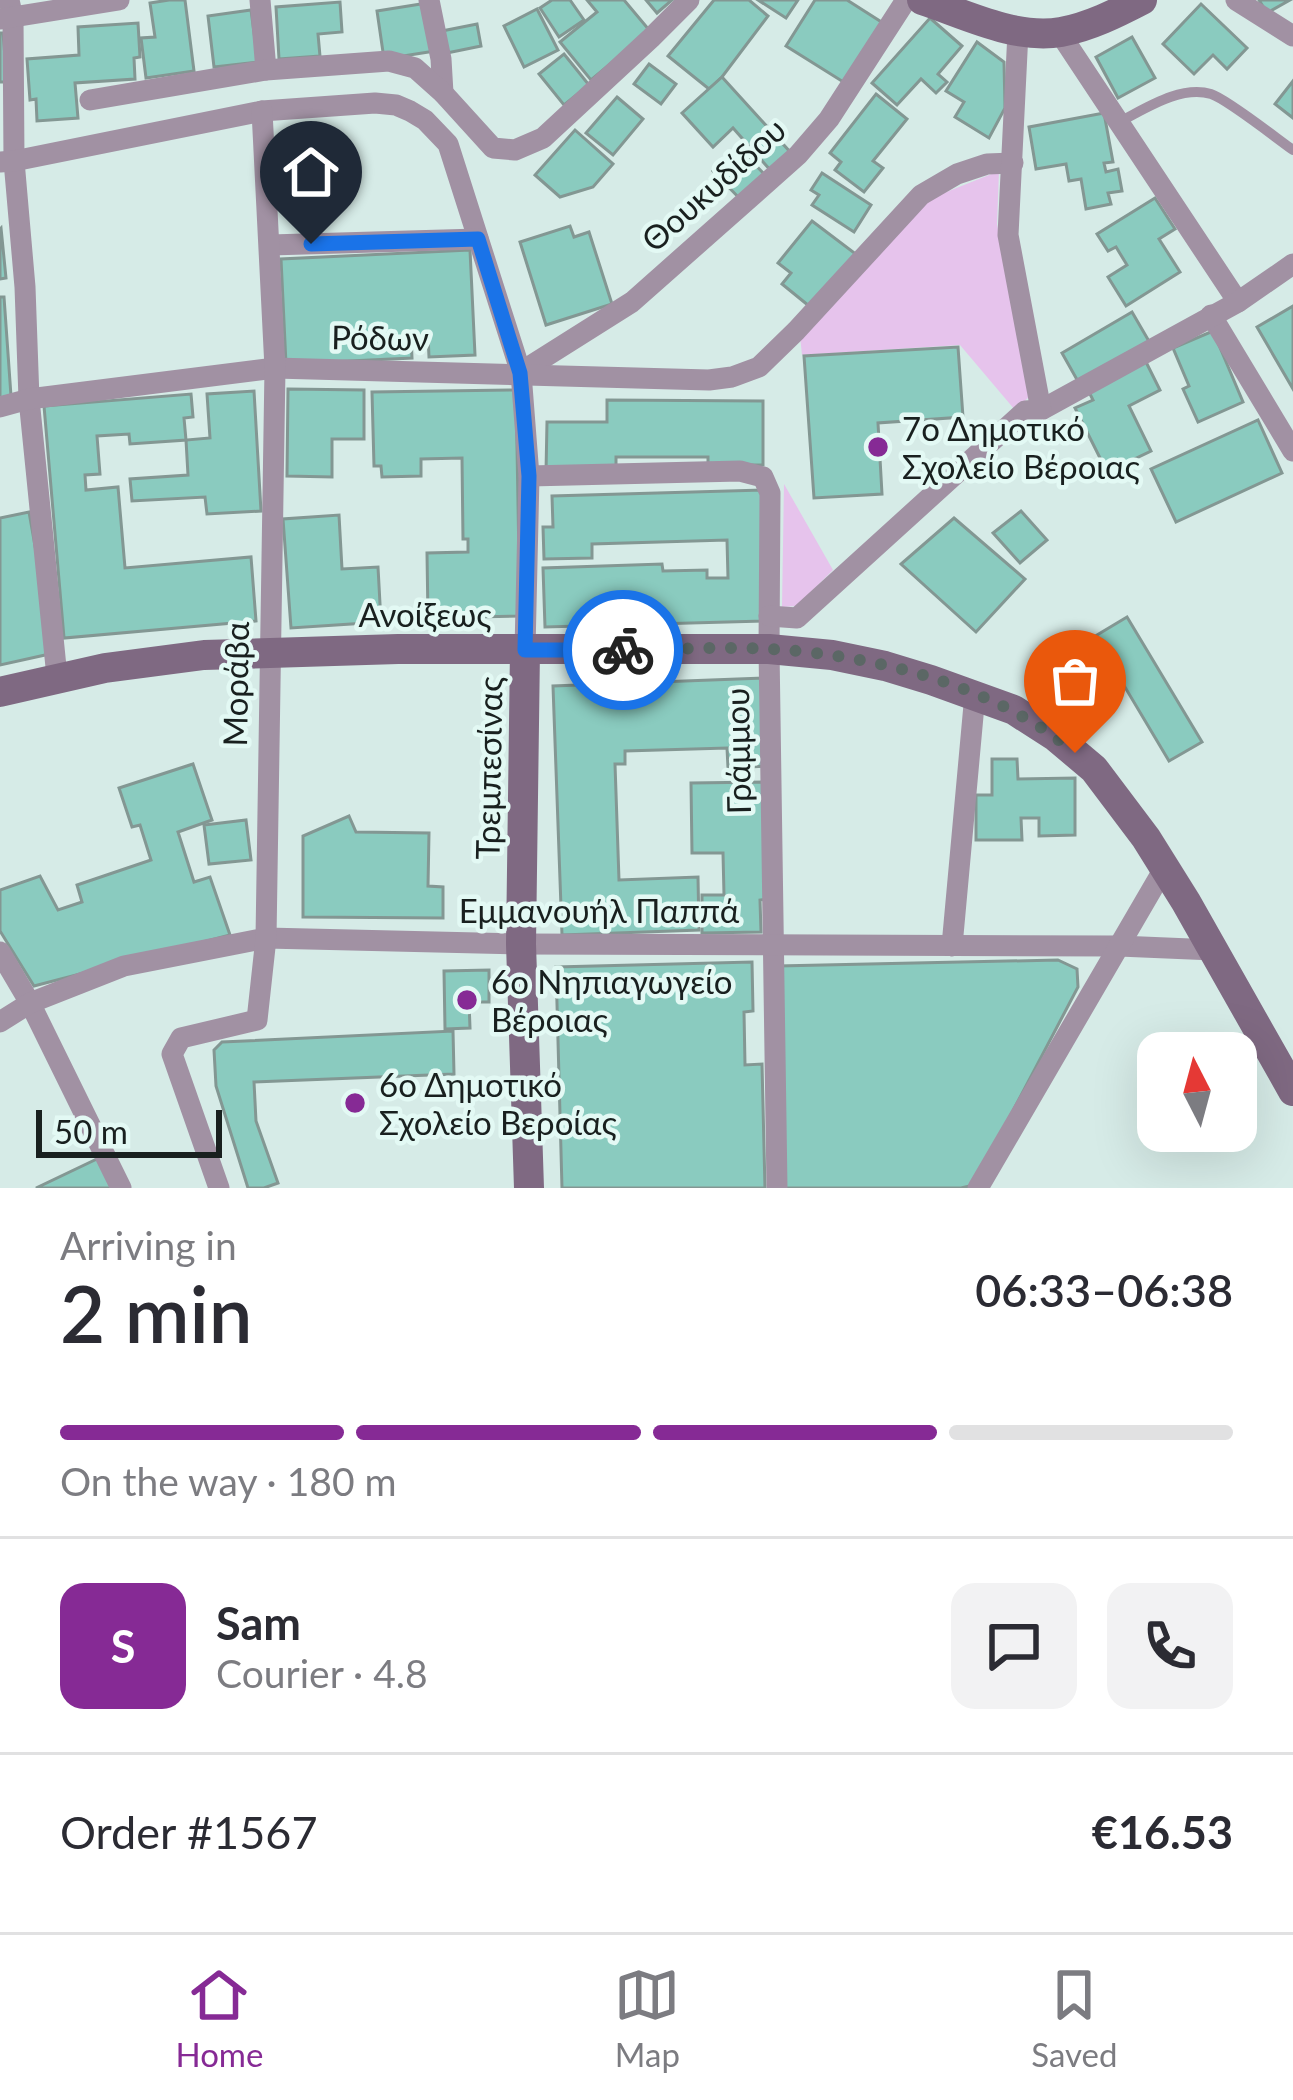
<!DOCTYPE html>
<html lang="en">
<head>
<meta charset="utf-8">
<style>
  body { margin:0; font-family:Lato,sans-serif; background:#f2f2f3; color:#2b2b33; height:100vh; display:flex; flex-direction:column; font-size:45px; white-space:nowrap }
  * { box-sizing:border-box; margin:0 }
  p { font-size:39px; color:#7c7c81 }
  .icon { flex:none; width:66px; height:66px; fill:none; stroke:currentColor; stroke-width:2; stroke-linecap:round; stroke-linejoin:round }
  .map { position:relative; height:1188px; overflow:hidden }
  .drawer { display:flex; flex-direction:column; background:#fff; flex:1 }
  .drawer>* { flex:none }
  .needle { width:78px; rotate:354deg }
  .buttons { position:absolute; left:1137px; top:1032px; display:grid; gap:24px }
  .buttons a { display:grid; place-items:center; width:120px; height:120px; border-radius:24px; background:#fff; box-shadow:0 12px 48px #0002; font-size:60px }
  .scale { position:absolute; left:36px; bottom:30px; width:186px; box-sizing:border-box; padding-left:12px; border:6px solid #19201f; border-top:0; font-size:33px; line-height:42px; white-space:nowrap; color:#19201f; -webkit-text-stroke:9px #e3f9f4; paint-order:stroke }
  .pin { position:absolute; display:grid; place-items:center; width:102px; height:102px; color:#fff; margin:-123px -51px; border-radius:50% 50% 50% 0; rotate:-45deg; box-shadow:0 0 12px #0007 }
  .pin .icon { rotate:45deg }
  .courier { position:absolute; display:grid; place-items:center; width:120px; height:120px; margin:-60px; border:9px solid #1a73e8; border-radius:50%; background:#fff; color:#222; box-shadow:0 3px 15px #0007 }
  .overview em { font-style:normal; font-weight:600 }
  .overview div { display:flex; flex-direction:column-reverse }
  .overview { display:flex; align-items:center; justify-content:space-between; height:204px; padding:0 60px }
  h1 { font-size:78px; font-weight:600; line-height:90px }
  .bar { display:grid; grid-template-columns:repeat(4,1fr); gap:18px 12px; align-content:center; height:144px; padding:0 60px }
  .bar i { height:15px; border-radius:9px; background:#e1e1e2 }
  .bar .selected { background:#862a95 }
  .bar p { grid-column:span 4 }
  .line { display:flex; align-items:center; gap:30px; padding:0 60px; border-top:3px solid #e1e1e2 }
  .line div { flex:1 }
  .round { display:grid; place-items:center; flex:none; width:126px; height:126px; border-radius:24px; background:#f2f2f3 }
  .dock { display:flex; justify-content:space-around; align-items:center; height:168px; border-top:3px solid #e1e1e2; background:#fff; font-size:33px; color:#7c7c81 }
  .dock a { display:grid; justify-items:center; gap:6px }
  .dock .selected { color:#862a95 }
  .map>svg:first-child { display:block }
</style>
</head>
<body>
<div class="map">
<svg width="1293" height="1188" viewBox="0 0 1293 1188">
  <rect width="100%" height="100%" fill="#d6ebe7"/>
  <g fill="#e6c3ec">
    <polygon points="999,171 997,224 1029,397 1015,410 960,345 802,355 800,336 924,201"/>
    <polygon points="784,484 833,570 797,606 782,607"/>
  </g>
  <g fill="#8acbbf" stroke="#839793" stroke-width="3">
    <polygon points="169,0 185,0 194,71 146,78 141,38 155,37 150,3"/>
    <polygon points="552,0 570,0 584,20 559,37 540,8"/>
    <polygon points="587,0 624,0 650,31 591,80 560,42 597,12"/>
    <polygon points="646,0 672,0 657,13"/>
    <polygon points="714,0 749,0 768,16 722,77 709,89 668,56"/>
    <polygon points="758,0 798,0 786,18"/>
    <polygon points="815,0 847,0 883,23 845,83 786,46"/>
    <polygon points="1259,0 1290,0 1267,13"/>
    <polygon points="340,2 342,32 318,34 320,56 279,59 276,7"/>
    <polygon points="427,3 435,51 384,59 377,11"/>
    <polygon points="1201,4 1247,48 1227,69 1213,55 1194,74 1163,44"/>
    <polygon points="537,9 558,50 524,67 504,26"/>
    <polygon points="251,10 258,62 214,67 208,16"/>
    <polygon points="930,18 962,46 938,74 947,82 936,93 921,79 897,105 872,83"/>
    <polygon points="138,23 140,57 134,58 135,79 75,83 78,118 37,121 36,99 30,100 27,59 79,55 78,27"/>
    <polygon points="477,24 481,46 447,53 442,31"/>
    <polygon points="0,33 3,33 7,82 0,82"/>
    <polygon points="1132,37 1155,78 1118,98 1096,57"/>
    <polygon points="977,42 1004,62 1005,108 989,138 955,117 964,102 946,91"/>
    <polygon points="564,54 589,85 564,105 539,74"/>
    <polygon points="649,64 676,84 661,104 634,84"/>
    <polygon points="722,77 792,154 772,172 733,128 713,147 682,113"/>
    <polygon points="1293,81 1293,118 1275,104"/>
    <polygon points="876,94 907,119 873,161 883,168 864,192 835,170 841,162 830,153"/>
    <polygon points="617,97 643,119 613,155 586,133"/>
    <polygon points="1104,113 1113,162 1104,163 1106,172 1118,169 1122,191 1108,193 1111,204 1086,209 1081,179 1069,181 1066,164 1036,169 1029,127"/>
    <polygon points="575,130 613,164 593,187 560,197 535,175"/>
    <polygon points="738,147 768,178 743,202 713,171"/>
    <polygon points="822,173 871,205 854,232 812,205 819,195 811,190"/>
    <polygon points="1155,198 1175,229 1159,239 1180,272 1126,306 1108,277 1127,265 1116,247 1108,251 1097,234"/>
    <polygon points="812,221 857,255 814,310 782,284 791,273 778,263"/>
    <polygon points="570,226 574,237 589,232 612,304 546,325 520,242"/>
    <polygon points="1,228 6,278 0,279 0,229"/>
    <polygon points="470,250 475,355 429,357 428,335 411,336 412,358 286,364 281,259"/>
    <polygon points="0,297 4,297 11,396 0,398"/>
    <polygon points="1293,306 1293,389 1257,327"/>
    <polygon points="1132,312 1150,343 1080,385 1062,353"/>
    <polygon points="1213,331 1243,402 1198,422 1183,389 1189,386 1173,348"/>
    <polygon points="958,347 963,417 878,423 882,494 814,498 804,356"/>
    <polygon points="1146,362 1160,390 1129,406 1151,451 1107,472 1075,408 1093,400 1088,390"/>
    <polygon points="288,389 364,390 364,439 332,439 332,477 287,476"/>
    <polygon points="516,390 520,616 428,618 427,553 468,552 468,539 463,539 462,458 421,459 421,476 382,477 381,466 374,466 372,392"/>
    <polygon points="254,391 261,511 207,514 205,497 132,501 130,479 188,475 186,440 210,438 207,394"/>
    <polygon points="191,394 193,417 184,418 186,440 130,444 129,434 97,436 100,474 85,475 86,490 118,487 125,568 251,557 256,621 64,638 44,406"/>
    <polygon points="607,400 763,401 763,465 708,465 708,457 616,457 616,472 546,472 547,422 607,422"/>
    <polygon points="1258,420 1282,473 1176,522 1151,469"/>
    <polygon points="763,490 767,621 545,627 543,568 662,564 663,571 707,570 707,578 728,578 727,540 592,544 592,558 544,559 543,527 553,527 552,496"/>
    <polygon points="1021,511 1047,540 1020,563 993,533"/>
    <polygon points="29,512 54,653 0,665 0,518"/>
    <polygon points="339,515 342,569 378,567 381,622 291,628 283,519"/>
    <polygon points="954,518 1025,579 976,632 901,564"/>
    <polygon points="1127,617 1202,742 1169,761 1113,667 1086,683 1067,653"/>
    <polygon points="765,678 768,766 728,768 727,748 625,751 625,764 615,764 619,880 698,877 699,930 562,935 553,686"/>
    <polygon points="992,759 1017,759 1018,779 1075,778 1075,835 1039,836 1039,818 1021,818 1022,840 976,840 976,795 992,795"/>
    <polygon points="193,764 212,820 178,832 194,882 210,877 230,935 34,986 0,931 0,890 40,876 58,910 82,902 77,885 151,860 140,825 132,827 119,788"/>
    <polygon points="765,782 767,899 760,900 761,932 702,933 702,895 724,895 723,853 692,853 691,783"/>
    <polygon points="349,816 356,832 429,833 428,886 443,887 443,918 303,917 303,836"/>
    <polygon points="246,820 251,860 209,864 204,825"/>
    <polygon points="1058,960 1077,969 1078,987 974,1185 961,1188 778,1188 778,966"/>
    <polygon points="752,962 753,1011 744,1012 745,1065 762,1064 765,1188 562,1188 556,967"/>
    <polygon points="489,970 489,1002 469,1002 470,1028 445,1029 444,971"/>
    <polygon points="453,1031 454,1074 254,1082 256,1121 278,1183 264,1188 248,1188 216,1086 214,1050 222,1042"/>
    <polygon points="99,1158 113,1188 36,1188"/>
  </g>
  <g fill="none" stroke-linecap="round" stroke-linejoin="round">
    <path stroke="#a191a3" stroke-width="10" d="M1119 122C1145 109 1180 85 1211 94 1227 99 1276 138 1293 150"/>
    <g stroke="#a191a3" stroke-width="21">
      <polyline points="9,0 13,18 14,161 25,287 29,399 57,677"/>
      <polyline points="260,0 266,70"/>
      <polyline points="429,0 441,59 443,93"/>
      <polyline points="1236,0 1293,36"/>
      <polyline points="1,19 119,0"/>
      <polyline points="1059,32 1238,302"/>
      <polyline points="90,100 266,70 389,61 415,68 443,93 493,148 515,150 543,138 651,38 689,0"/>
      <polyline points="0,162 14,161 262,111 375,103 396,105 410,111 425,120 448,144 521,373 529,476 525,650"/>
      <polyline points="270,245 478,239"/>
      <polyline points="1211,315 1293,451"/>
      <polyline points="521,372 632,302 798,155 829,119 906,0"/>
      <polyline points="0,407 29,399 275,368 709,380 732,377 759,367 796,331 921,195 957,174 987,164 1013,163"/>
      <polyline points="1041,410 1238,302 1293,264"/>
      <polyline points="529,476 740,471 763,477 770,493 769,649 777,1188"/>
      <polyline points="769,616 797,618 1025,411 1041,410 1008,235 1018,32"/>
      <polyline points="952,946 975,694"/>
      <polyline points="0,952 30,1003 121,1188"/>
      <polyline points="0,1022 30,1003 124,966 266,938 521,944 1119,946 1214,950"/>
      <polyline points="219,1188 172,1054 181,1038 257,1020 266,938 275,368 262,111"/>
      <polyline points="978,1188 1165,867"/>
    </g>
    <g stroke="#7f6982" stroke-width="30">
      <path d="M922 0C965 14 1015 40 1061 32 1089 27 1117 13 1142 0"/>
      <polyline points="525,650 521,944 529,1188"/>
      <polyline points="0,692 105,668 204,655 398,649 769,649 832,655 885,666 931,680 1014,710 1056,737 1094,769 1146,838 1186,902 1293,1091"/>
    </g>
  </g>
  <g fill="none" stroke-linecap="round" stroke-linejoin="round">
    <path stroke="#5b6765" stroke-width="12" stroke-dasharray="0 21.6" d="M623 650C672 650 722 646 771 649 873 655 996 685 1075 753"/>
    <polyline stroke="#1a73e8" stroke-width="15" points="311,244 478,239 520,373 529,476 525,650 623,650"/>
  </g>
  <g fill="#862a95" stroke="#e3f9f4" stroke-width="4.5">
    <circle cx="878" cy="447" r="12"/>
    <circle cx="467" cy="1000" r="12"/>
    <circle cx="355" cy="1103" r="12"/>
  </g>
  <g text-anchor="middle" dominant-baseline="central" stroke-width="9" stroke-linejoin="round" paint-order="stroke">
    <g font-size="33" fill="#19201f" stroke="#e3f9f4">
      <text transform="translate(713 184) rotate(-42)">Θουκυδίδου</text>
      <text transform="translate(380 337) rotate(1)">Ρόδων</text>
      <text x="425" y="614">Ανοίξεως</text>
      <text transform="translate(235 684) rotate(-89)">Μοράβα</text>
      <text transform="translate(737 751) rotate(-91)">Γράμμου</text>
      <text transform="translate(488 768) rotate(-89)">Τρεμπεσίνας</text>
      <text x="599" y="910">Εμμανουήλ Παππά</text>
    </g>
    <g font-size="33" fill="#19201f" stroke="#e3f9f4" text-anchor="start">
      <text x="902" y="428">7ο Δημοτικό<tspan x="902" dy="38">Σχολείο Βέροιας</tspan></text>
      <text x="491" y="981">6ο Νηπιαγωγείο<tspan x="491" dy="38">Βέροιας</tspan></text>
      <text x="379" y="1084">6ο Δημοτικό<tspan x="379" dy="38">Σχολείο Βεροίας</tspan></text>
    </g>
  </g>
</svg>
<div class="buttons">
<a><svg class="needle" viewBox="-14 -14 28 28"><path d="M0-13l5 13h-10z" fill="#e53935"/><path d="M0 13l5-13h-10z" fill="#7c7c81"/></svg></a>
</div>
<div class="scale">50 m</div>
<div class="pin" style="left:1075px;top:753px;background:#ea580c"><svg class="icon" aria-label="bag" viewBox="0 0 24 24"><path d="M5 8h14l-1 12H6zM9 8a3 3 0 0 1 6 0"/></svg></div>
<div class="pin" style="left:311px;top:244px;background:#1f2937"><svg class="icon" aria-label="home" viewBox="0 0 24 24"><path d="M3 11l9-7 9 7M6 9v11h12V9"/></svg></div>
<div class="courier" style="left:623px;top:650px"><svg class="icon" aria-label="bike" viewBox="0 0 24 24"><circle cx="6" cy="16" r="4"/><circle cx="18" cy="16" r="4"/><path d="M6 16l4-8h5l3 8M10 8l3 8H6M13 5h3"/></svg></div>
</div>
<section class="drawer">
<div class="overview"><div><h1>2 min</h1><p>Arriving in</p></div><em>06:33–06:38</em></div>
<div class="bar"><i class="selected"></i><i class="selected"></i><i class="selected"></i><i></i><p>On the way · 180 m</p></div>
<div class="line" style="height:216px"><b class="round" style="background:#862a95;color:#fff">S</b><div><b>Sam</b><p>Courier · 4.8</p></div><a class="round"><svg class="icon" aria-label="chat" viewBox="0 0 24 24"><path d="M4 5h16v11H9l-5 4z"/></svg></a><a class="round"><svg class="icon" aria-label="phone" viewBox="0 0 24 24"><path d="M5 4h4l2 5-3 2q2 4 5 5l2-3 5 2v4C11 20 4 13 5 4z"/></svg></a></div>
<div class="line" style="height:156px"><div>Order #1567</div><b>€16.53</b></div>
</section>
<nav class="dock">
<a class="selected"><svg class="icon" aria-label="home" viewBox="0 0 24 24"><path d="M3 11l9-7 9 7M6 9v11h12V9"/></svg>Home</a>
<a><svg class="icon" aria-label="map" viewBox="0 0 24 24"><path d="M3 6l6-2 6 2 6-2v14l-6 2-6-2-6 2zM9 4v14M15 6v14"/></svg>Map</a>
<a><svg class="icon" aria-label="saved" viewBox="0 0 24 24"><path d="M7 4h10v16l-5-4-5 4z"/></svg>Saved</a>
</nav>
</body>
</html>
